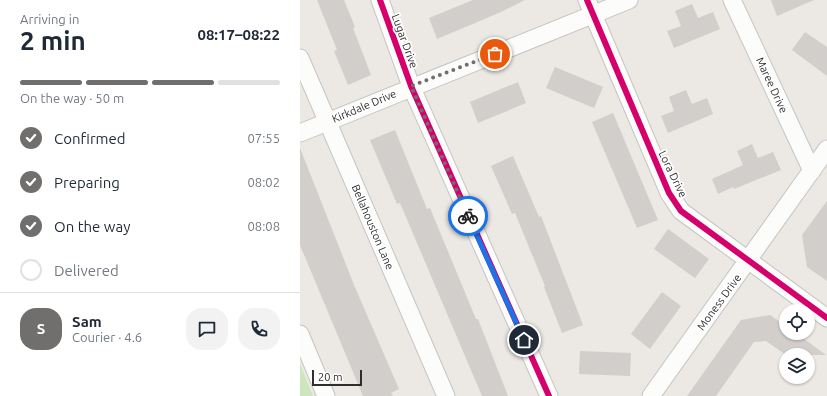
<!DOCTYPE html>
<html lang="en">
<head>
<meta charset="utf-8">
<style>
  body { margin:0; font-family:Ubuntu,sans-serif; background:#f2f2f3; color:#1f2937; height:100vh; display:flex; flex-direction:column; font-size:15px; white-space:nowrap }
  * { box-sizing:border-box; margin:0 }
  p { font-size:13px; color:#747a83 }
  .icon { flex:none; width:22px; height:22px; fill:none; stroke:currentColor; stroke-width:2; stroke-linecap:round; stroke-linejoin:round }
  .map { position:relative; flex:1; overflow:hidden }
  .details { display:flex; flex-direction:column; background:#fff; width:300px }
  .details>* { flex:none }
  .buttons { position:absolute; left:479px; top:304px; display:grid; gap:8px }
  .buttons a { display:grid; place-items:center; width:36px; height:36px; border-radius:50%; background:#fff; box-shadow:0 1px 3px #0004; font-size:20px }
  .scale { position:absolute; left:12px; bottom:10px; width:50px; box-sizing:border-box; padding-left:4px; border:2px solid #2e2e2e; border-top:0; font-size:11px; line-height:14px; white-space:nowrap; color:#2e2e2e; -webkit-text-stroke:3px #fff; paint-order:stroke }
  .pin { position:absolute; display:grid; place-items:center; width:34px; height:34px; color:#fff; margin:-17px; border:2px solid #fff; border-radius:50%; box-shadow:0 1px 4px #0007 }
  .courier { position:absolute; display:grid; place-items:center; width:40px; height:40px; margin:-20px; border:3px solid #1a73e8; border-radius:50%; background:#fff; color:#222; box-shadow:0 1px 5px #0007 }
  .headline em { font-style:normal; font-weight:700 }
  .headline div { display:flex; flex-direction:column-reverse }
  .headline { display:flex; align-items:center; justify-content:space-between; height:68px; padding:0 20px }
  h1 { font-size:26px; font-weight:700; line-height:30px }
  .bar { display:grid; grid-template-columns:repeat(4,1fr); gap:6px 4px; align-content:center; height:48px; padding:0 20px }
  .bar i { height:5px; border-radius:3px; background:#e0e1e3 }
  .bar .active { background:#706f6e }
  .bar p { grid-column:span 4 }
  .line { display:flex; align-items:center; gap:10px; padding:0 20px; border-top:1px solid #e0e1e3 }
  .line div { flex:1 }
  .round { display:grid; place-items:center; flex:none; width:42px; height:42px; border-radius:16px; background:#f2f2f3 }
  ol { padding:0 20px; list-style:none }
  li { display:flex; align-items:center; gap:12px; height:44px }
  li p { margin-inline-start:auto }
  li .icon { padding:4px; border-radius:50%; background:#706f6e; color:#fff; stroke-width:4 }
  li:last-child { color:#747a83 }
  li i { width:22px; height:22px; border:2px solid #e0e1e3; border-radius:50% }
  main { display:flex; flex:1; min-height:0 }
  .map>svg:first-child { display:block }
</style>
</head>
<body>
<main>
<section class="details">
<div class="headline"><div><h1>2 min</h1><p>Arriving in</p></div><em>08:17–08:22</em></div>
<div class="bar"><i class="active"></i><i class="active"></i><i class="active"></i><i></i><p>On the way · 50 m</p></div>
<ol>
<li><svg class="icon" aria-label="check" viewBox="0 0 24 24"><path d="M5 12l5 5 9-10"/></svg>Confirmed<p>07:55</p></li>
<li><svg class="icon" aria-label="check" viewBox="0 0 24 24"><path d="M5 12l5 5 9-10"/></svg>Preparing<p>08:02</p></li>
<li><svg class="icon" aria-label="check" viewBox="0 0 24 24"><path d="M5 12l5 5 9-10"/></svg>On the way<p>08:08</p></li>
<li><i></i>Delivered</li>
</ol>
<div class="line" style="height:72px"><b class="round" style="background:#706f6e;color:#fff">S</b><div><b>Sam</b><p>Courier · 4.6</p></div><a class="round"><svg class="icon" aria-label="chat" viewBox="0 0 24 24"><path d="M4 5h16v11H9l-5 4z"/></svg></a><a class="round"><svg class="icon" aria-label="phone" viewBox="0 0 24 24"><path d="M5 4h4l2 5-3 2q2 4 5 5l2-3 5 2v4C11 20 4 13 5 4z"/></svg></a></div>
</section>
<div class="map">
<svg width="527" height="396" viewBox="0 0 527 396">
  <rect width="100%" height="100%" fill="#ece8e4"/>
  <polygon fill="#cee6be" points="0,364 13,396 0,396"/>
  <g fill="#d1cecb">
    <polygon points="17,0 44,0 55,27 53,28 71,75 48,85 34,51 37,50"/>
    <polygon points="173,0 225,0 201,12 137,39 129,18"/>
    <polygon points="471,0 514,0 477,16"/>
    <polygon points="392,4 398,18 413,12 420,29 374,48 367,31 381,26 375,11"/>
    <polygon points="505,32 527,47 527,76 492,50"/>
    <polygon points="255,67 303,87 294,108 246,88"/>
    <polygon points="218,82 226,103 178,123 170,102"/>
    <polygon points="386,90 392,104 407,98 413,114 368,133 361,116 374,111 369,97"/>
    <polygon points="313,113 358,220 337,228 292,122"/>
    <polygon points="95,130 127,209 130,208 176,319 178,319 208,396 182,396 100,203 97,204 70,140"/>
    <polygon points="452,144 458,158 473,152 481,170 434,189 433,187 418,194 412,179 443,165 437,151"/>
    <polygon points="0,148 54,285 99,389 91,393 93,396 63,396 0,245"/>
    <polygon points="213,156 239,217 241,216 283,325 262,333 244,287 245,286 215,213 212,214 191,166"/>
    <polygon points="527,201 527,281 507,267 502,235"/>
    <polygon points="368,229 409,259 395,278 354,249"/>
    <polygon points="362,292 381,306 350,349 331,334"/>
    <polygon points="470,315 486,326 486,333 496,333 526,355 486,355 466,341 454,342 416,396 387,396 441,320"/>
    <polygon points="280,351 331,353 330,376 279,374"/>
  </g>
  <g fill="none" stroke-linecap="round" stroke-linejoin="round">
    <g stroke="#c5c4c5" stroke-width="19">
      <g id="minor">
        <polyline points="80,0 111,86 249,396"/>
        <polyline points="287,0 369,193 381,211 527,318"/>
        <polyline points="432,0 512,171"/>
        <polyline points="0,58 146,396"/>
        <polyline points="0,133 329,0"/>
        <polyline points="0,334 26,396"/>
        <polyline points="351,396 527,149"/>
      </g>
    </g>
    <use href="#minor" stroke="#fcfcfb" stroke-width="17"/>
    <g stroke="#fff" stroke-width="8">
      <g id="cycleway">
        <polyline points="80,0 111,86 249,396"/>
        <polyline points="287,0 369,193 381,211 527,318"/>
      </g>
    </g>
    <use href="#cycleway" stroke="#d6006c" stroke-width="6"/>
  </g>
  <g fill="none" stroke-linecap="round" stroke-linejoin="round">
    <polyline stroke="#706f6e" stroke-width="4" stroke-dasharray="0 7.2" points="168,216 111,86 195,54"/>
    <polyline stroke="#1a73e8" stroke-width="5" points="168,216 224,340"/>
  </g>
  <g text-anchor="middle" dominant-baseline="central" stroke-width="3.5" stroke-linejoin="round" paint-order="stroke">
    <g font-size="11" fill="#2e2e2e" stroke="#fff">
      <text transform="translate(105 41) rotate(70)">Lugar Drive</text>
      <text transform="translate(472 85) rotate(65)">Maree Drive</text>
      <text transform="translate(64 106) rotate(-23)">Kirkdale Drive</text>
      <text transform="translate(373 174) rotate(64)">Lora Drive</text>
      <text transform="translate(73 227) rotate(67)">Bellahouston Lane</text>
      <text transform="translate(419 302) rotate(-54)">Moness Drive</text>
    </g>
  </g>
</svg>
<div class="buttons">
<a><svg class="icon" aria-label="locate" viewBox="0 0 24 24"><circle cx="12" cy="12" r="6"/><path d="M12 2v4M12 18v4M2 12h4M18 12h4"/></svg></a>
<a><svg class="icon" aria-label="layers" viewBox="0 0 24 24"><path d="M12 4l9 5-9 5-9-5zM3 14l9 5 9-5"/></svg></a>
</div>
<div class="scale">20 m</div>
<div class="pin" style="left:195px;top:54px;background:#ea580c"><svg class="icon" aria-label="bag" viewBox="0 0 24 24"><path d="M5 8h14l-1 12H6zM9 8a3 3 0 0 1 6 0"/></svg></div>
<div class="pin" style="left:224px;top:340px;background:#1f2937"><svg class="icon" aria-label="home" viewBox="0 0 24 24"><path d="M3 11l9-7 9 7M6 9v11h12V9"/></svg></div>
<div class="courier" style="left:168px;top:216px"><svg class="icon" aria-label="bike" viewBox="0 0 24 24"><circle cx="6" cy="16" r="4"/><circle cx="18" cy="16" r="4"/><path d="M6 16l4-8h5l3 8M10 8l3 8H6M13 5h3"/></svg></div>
</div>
</main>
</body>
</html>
